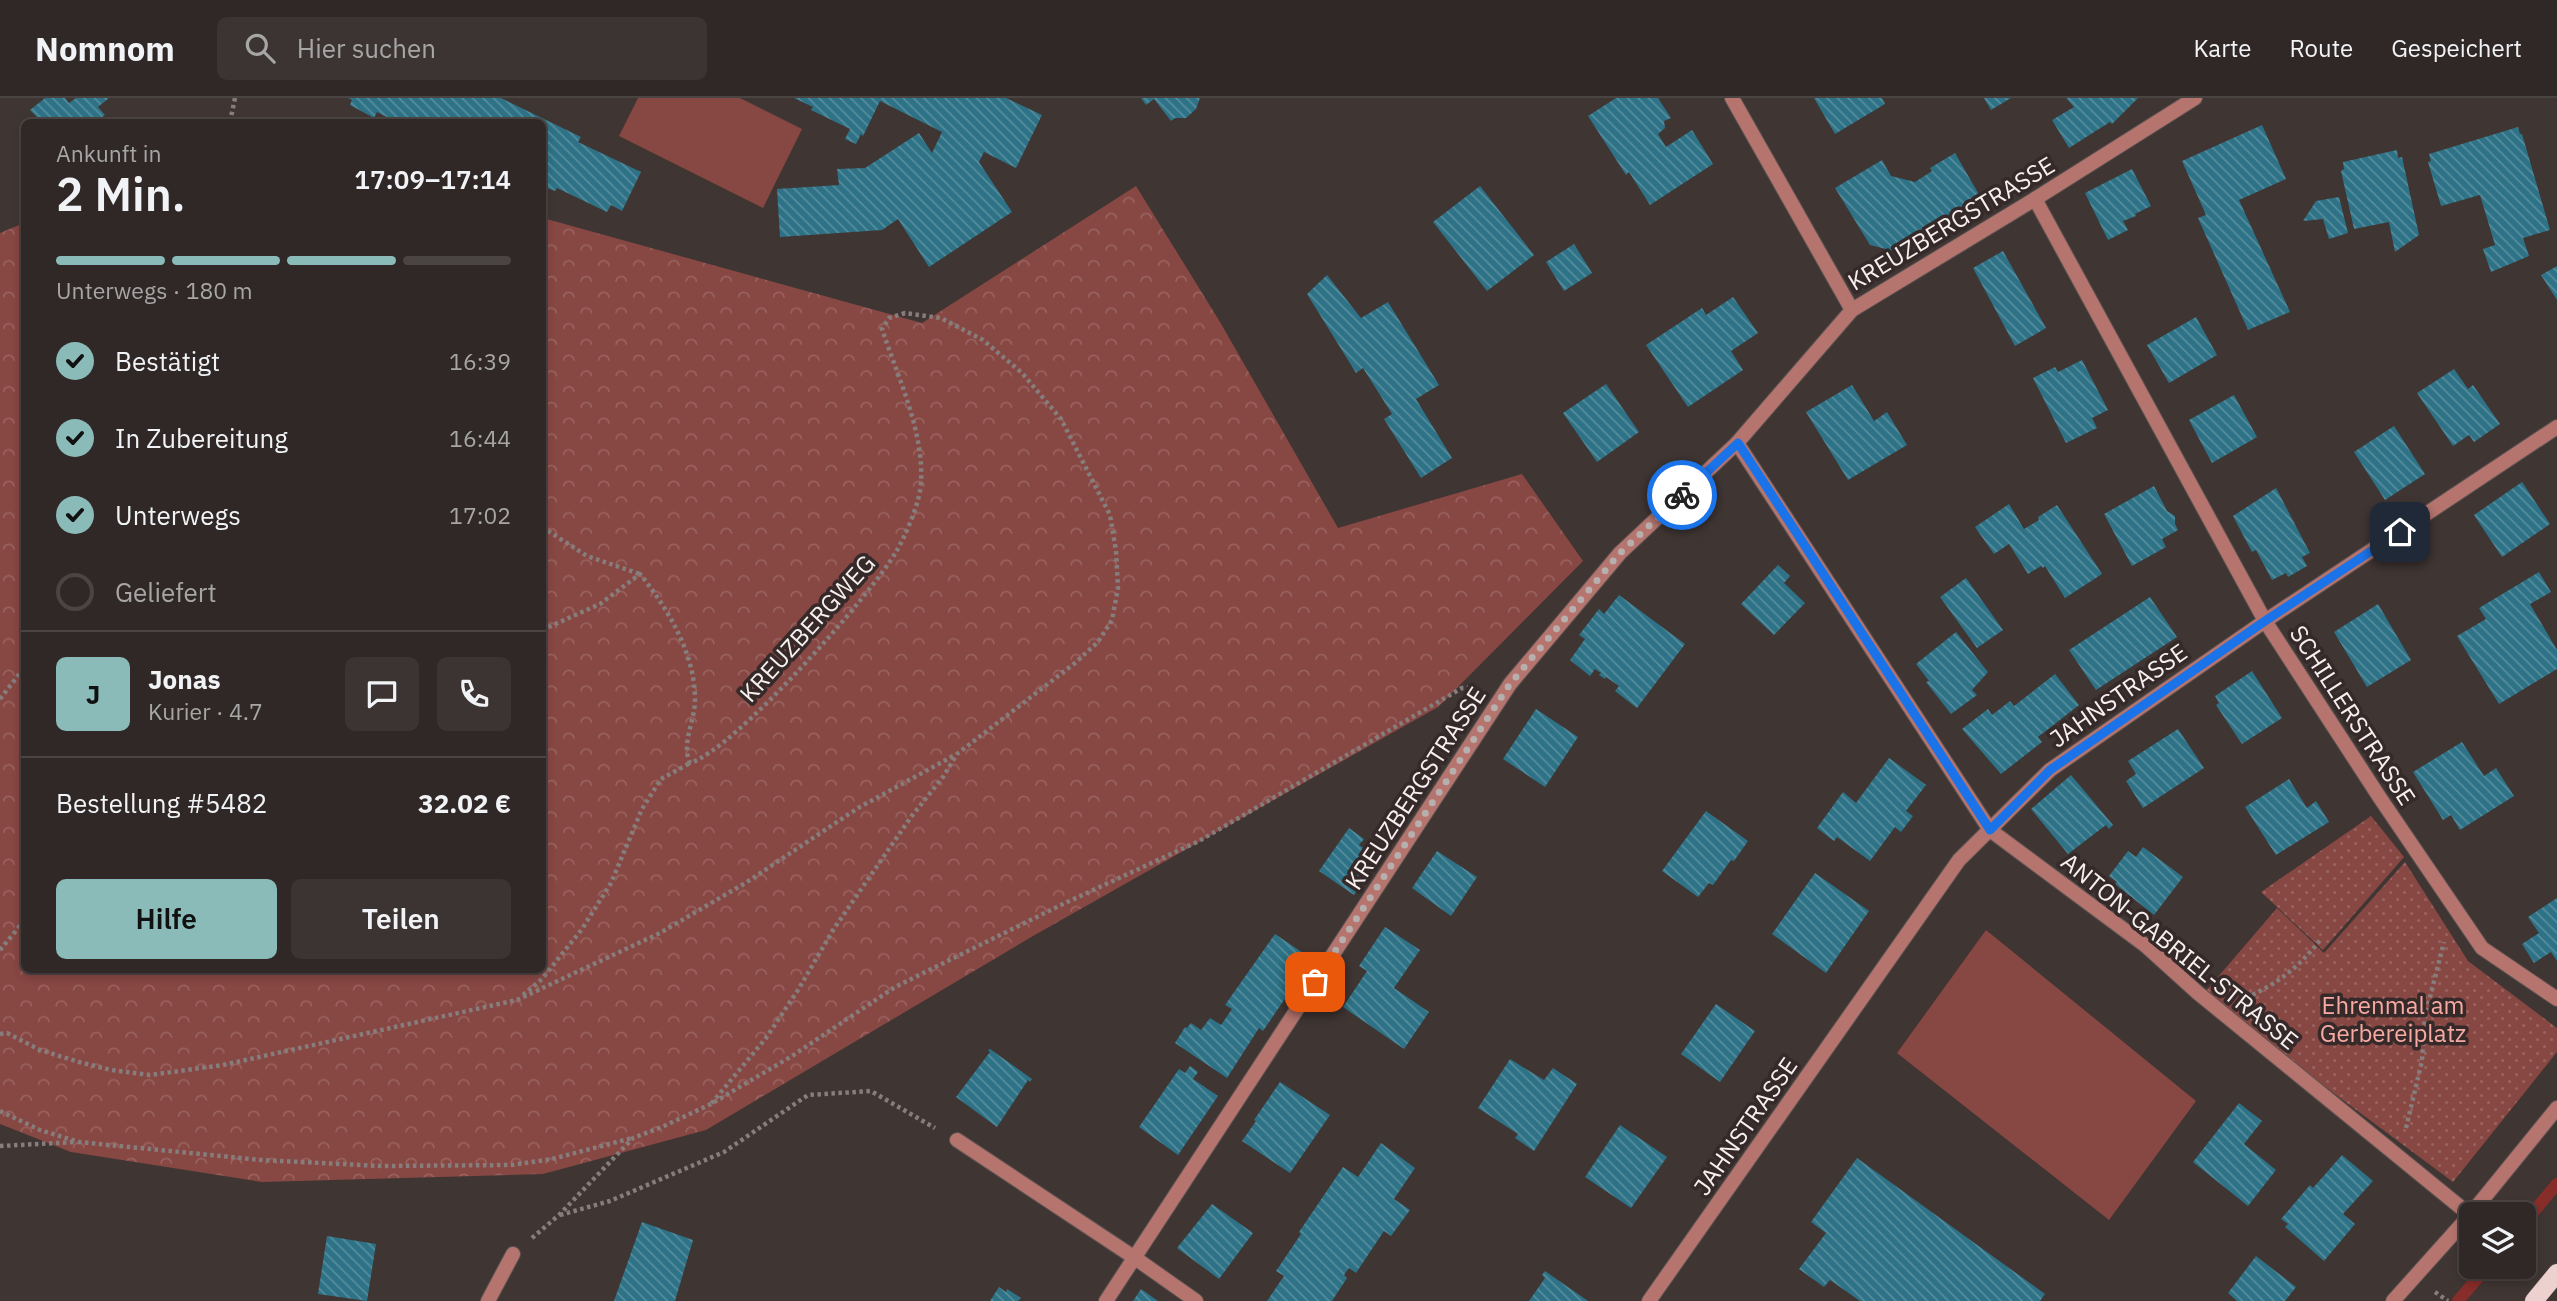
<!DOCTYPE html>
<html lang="de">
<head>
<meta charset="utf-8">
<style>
  body { margin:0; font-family:"IBM Plex Sans",sans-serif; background:#3b3432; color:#f1f3f6; height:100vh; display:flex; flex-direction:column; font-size:26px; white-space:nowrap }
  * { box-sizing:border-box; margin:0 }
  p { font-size:23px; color:#a7a6a7 }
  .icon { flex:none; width:38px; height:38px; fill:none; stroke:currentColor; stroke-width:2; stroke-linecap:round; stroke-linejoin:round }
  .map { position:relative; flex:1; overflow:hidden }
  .drawer { position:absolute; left:21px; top:21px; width:525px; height:854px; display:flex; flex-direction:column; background:#2f2826; border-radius:10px; box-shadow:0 4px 10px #0003,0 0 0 2px #4a4443 }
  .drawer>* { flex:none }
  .tools { position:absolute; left:2459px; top:1104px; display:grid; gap:14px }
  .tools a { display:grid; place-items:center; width:77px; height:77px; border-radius:10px; background:#2f2826; box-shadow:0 4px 10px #0003,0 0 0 2px #4a4443; font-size:35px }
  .pin { position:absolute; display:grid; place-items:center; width:60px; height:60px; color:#fff; margin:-30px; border-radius:14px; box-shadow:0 4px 10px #0006 }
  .courier { position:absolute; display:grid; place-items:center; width:70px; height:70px; margin:-35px; border:5px solid #1a73e8; border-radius:50%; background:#fff; color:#222; box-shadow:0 2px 9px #0007 }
  .headline em { font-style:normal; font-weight:600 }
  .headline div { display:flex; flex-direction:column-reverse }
  .headline { display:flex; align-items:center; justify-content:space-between; height:119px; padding:0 35px }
  h1 { font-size:46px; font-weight:600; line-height:52px }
  .bar { display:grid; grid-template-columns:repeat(4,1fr); gap:10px 7px; align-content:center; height:84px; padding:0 35px }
  .bar i { height:9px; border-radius:5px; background:#4a4443 }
  .bar .current { background:#8bbbb9 }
  .bar p { grid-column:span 4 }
  .line { display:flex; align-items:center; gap:18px; padding:0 35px; border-top:2px solid #4a4443 }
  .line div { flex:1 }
  .round { display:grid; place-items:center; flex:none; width:74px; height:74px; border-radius:10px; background:#3b3432 }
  ol { padding:0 35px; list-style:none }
  li { display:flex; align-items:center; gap:21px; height:77px }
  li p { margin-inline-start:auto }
  li .icon { padding:7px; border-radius:50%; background:#8bbbb9; color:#111; stroke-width:4 }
  li:last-child { color:#a7a6a7 }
  li i { width:38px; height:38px; border:4px solid #4a4443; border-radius:50% }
  .cta { display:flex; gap:14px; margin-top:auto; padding:14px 35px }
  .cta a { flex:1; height:80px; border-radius:10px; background:#8bbbb9; color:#111; font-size:28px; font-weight:600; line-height:80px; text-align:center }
  .cta a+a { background:#3b3432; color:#f1f3f6 }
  header { display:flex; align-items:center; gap:42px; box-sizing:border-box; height:98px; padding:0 35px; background:#2f2826; border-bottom:2px solid #4a4443 }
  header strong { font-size:33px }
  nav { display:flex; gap:38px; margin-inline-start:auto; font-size:24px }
  .search { width:490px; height:63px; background:#3b3432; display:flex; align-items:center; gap:18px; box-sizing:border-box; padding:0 24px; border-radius:10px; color:#a7a6a7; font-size:26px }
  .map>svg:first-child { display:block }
</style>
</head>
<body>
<header>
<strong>Nomnom</strong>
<div class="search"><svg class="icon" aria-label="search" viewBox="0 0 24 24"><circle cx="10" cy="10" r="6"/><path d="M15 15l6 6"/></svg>Hier suchen</div>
<nav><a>Karte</a><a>Route</a><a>Gespeichert</a></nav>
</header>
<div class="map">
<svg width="2557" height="1203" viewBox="0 0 2557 1203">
  <defs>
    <pattern id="forest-crowns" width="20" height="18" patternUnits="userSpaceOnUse" patternTransform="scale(1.75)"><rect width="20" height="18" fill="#874743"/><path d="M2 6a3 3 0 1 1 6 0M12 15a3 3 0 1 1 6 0" fill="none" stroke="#99625e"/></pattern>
    <pattern id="park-dots" width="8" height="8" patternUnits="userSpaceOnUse" patternTransform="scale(1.75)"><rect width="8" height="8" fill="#874743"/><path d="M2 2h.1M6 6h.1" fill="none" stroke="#99625e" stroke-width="1.8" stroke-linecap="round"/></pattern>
    <pattern id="building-back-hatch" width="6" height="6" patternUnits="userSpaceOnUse" patternTransform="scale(1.75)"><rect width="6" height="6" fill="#2d7286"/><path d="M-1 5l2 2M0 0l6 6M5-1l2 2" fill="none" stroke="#578d9d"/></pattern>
  </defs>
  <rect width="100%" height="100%" fill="#3f3533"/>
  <polygon fill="url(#forest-crowns)" points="1136,88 1220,224 1338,430 1522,376 1583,463 1438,609 1033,838 706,1032 543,1076 262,1084 71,1054 0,1026 0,135 24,125 24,872 542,872 543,120 922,225"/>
  <g fill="url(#park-dots)">
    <polygon points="2371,718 2404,759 2323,852 2261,794"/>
    <polygon points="2405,764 2468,863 2557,930 2557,954 2453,1084 2269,947 2205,894 2277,810 2324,855"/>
  </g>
  <g fill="#874743">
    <polygon points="638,0 740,0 802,31 763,110 619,38"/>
    <polygon points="1986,832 2196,1003 2109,1122 1897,955"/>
  </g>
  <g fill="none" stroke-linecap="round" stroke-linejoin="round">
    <g stroke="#872d2a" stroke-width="12">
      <polyline points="2524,1125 2557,1086"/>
      <polyline points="2458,1203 2487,1169"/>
    </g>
  </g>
  <g fill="url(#building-back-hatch)">
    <polygon points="45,0 65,0 69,5 76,0 109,0 98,9 105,17 95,24 53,24 50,21 48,24 42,24 30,12"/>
    <polygon points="348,0 501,0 581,39 578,44 641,74 622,113 611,107 607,114 557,90 555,93 542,88 542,24 396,24 377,14 374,20 350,7 352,2"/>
    <polygon points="794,0 1006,0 1042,17 1016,70 984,54 979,64 1012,114 929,169 898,121 882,132 780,139 777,91 839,87 837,71 865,70 919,35 932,55 942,34 880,3 863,38 861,36 856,46 845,41 850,31 811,12 813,9"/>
    <polygon points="1141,0 1200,0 1196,11 1186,20 1175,20 1171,23 1154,1 1146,7"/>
    <polygon points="1616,0 1658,0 1671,20 1664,23 1665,30 1658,36 1666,49 1692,32 1713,66 1650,107 1629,74 1626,77 1588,18"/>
    <polygon points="1814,0 1882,0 1885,6 1835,36"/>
    <polygon points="1984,0 2011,0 1991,12"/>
    <polygon points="2066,0 2138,0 2112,26 2110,24 2069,50 2052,22 2074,9"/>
    <polygon points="2262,27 2286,81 2239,102 2290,214 2248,232 2198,120 2206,117 2182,63"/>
    <polygon points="2518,29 2520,36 2522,36 2550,132 2523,140 2529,158 2491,174 2483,151 2495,147 2480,97 2441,108 2428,64 2431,63 2429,56"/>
    <polygon points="2397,52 2398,60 2402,59 2419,137 2395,154 2389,124 2354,131 2341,73 2344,71 2343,64"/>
    <polygon points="1955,55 1981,100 1894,153 1870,147 1835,90 1882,62 1891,78 1915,84 1932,73 1930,70"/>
    <polygon points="2132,71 2151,108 2135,116 2136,118 2123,123 2128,132 2108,142 2085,95"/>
    <polygon points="1480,88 1534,157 1487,193 1433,124"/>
    <polygon points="2339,99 2348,135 2329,141 2323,121 2303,123 2316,103"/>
    <polygon points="1574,146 1592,175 1564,193 1546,164"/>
    <polygon points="2003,153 2046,230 2015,248 1973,170"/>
    <polygon points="2557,168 2557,202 2541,177"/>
    <polygon points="1327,177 1361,220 1388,204 1439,287 1416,301 1452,360 1421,380 1384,321 1392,316 1363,270 1356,275 1307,196"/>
    <polygon points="1733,199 1758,235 1731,253 1743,272 1688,309 1646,247 1702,210 1706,217"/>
    <polygon points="2196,219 2217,257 2169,285 2147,247"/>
    <polygon points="2082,262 2108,312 2092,320 2097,330 2066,345 2033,280 2055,269 2058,274"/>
    <polygon points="2454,271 2468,291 2473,287 2500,326 2474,344 2469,337 2453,348 2417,295"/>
    <polygon points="1606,286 1639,334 1597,364 1563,315"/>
    <polygon points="1852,287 1874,323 1887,314 1907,347 1848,382 1806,314"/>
    <polygon points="2234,297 2257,339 2212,365 2189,322"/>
    <polygon points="2394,328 2425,376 2385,402 2354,354"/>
    <polygon points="2522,384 2550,426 2502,459 2474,417"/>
    <polygon points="2154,388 2167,413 2175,418 2175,426 2178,432 2162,441 2166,449 2132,468 2104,416"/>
    <polygon points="2276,390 2310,455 2302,459 2307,468 2288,479 2286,475 2272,482 2256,452 2252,454 2233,418"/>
    <polygon points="2009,406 2024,431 2039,422 2038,419 2057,407 2102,476 2065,500 2045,468 2043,470 2041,468 2028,476 2009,446 1994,456 1975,429"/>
    <polygon points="1778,467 1790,478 1784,485 1805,505 1774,537 1741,506"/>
    <polygon points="2539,474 2551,494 2530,506 2557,552 2557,571 2499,606 2457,538 2486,521 2479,510"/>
    <polygon points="1966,480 2003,532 1977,550 1940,499"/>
    <polygon points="1619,497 1685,546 1637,610 1615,593 1619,588 1606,579 1605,581 1599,577 1601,575 1595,571 1590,578 1570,562 1585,541 1579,537 1599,511 1604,516"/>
    <polygon points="2150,499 2177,539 2096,592 2069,552"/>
    <polygon points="2378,506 2411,562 2367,589 2334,534"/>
    <polygon points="1956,534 1988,574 1972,592 1977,597 1951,616 1926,584 1929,583 1916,566"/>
    <polygon points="2252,573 2282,620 2242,646 2216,607 2219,605 2215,598"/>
    <polygon points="2055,576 2079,607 2038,639 2042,644 2001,676 1962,631 1988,611 1992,617 2010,603 2014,608"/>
    <polygon points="1536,611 1578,639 1545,689 1503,661"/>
    <polygon points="2178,631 2204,670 2143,710 2126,683 2136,676 2128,663"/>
    <polygon points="2462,644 2484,678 2496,670 2514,698 2460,732 2451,717 2443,722 2413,674"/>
    <polygon points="1889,660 1926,687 1906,713 1913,718 1901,734 1895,729 1870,763 1837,739 1834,743 1817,730 1843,694 1856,705"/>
    <polygon points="2071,677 2113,727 2109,731 2106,727 2068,756 2031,711"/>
    <polygon points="2289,681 2307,710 2316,703 2329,724 2276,757 2245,709"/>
    <polygon points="1706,713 1748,743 1734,763 1731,762 1713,787 1709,785 1698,799 1662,773"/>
    <polygon points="1349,730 1364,741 1359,747 1380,761 1354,797 1319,773"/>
    <polygon points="2143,749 2183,779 2154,817 2115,786 2117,784 2109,778 2128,753 2136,759"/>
    <polygon points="1437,753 1477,779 1451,818 1412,790"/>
    <polygon points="1815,775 1869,813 1826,875 1772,836"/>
    <polygon points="2557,800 2557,863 2551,854 2534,865 2522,846 2539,835 2528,819"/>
    <polygon points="1385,829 1420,852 1394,890 1429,914 1404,951 1343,909 1367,873 1359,868"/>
    <polygon points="1275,836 1312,861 1263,933 1259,930 1227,980 1175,945 1185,929 1187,930 1191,925 1201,932 1210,920 1221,927 1232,911 1225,907"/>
    <polygon points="1716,906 1755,933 1720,984 1681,956"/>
    <polygon points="990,951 1032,981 1030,984 1028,982 997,1029 956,999 990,954 988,952"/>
    <polygon points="1510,961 1544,982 1553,970 1577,986 1534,1053 1515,1040 1518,1036 1478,1010"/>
    <polygon points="1190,968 1198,974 1193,981 1218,998 1178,1057 1139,1029 1179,971 1185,975"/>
    <polygon points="1280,984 1330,1017 1290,1075 1242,1043 1256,1023 1254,1022"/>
    <polygon points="2239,1005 2262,1023 2244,1046 2276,1072 2248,1108 2193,1064"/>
    <polygon points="1620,1027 1667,1059 1631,1110 1585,1079"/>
    <polygon points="1381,1045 1415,1070 1394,1101 1410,1112 1391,1138 1384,1133 1356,1175 1349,1170 1344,1177 1347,1180 1332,1203 1267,1203 1284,1178 1276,1173 1301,1136 1299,1134 1343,1069 1358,1079"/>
    <polygon points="2342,1057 2373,1083 2343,1116 2355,1126 2324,1163 2285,1129 2288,1126 2281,1121 2310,1087 2313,1090"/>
    <polygon points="1857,1060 2045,1196 2040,1203 1860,1203 1830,1182 1824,1189 1799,1171 1826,1135 1811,1124"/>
    <polygon points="1212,1106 1253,1135 1219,1181 1177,1150"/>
    <polygon points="642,1124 693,1142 675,1203 614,1203"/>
    <polygon points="327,1138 376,1146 367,1203 318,1196"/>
    <polygon points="2256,1158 2296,1189 2285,1203 2237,1203 2228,1195"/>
    <polygon points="1545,1173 1588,1203 1529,1203 1545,1180 1542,1177"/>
    <polygon points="999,1189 1006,1194 1007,1191 1021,1200 1018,1203 990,1203"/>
    <polygon points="1141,1191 1158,1203 1133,1203"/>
  </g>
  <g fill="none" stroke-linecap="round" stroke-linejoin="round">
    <g stroke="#5c5351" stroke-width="16">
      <g id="street">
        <polyline points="1732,0 1852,212"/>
        <polyline points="2035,101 2265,523 2380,700 2482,850 2557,901"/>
        <polyline points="1737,345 1990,732 2146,848 2198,895 2470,1117"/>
        <polyline points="957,1042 1135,1160 1196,1203"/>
        <polyline points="488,1203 513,1156"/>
        <polyline points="1106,1203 1510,586 1620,455 1737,345 1852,212 2035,101 2195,0"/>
        <polyline points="1649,1203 1959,762 2050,672 2265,523 2557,329"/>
        <polyline points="2393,1203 2470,1117 2557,1010"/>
      </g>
    </g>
    <g stroke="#5c5351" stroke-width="19">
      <polyline id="primary" points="2534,1203 2557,1175"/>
    </g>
    <g stroke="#867d7c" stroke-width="4.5" stroke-dasharray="3.5 3.5" stroke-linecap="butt">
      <polyline points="230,24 235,0"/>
      <polyline points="542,429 587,458 640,476"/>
      <path d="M542 532 600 506 640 476C668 511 695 555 695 602 695 623 681 645 690 665 734 652 871 497 896 454 906 437 920 404 921 385 924 333 898 280 882 231L889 220 905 215 941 220 983 242 1022 275 1061 321 1110 417 1116 453 1118 490 1112 522 1098 544 1075 565 957 656 943 679 911 719 833 832 798 892 766 940 711 1006"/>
      <polyline points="0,601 24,570"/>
      <polyline points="0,852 24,823"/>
      <polyline points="523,897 542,881 582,831 611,785 642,711 661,681 690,665"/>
      <path d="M2246 900C2280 884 2298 870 2321 841"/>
      <polyline points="0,936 7,935 40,952 79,964 111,972 150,977 223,967 517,902 660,835 747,784 858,710 955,657"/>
      <polyline points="0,1013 40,1032 79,1044 261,1062 381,1068 511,1067 552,1061 632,1040"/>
      <polyline points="2406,1030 2422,963 2425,919 2444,844"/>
      <polyline points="0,1048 75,1044"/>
      <polyline points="560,1117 610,1103 724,1054 808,997 871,993 935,1030"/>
      <polyline points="532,1140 559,1117 633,1040 662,1029 711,1006 792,958 895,889 1063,806 1199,743 1462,590 1476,589"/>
      <polyline points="2435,1194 2448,1203"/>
    </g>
    <use href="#street" stroke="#b5746e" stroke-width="14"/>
    <use href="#primary" stroke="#edd1ce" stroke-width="18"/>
  </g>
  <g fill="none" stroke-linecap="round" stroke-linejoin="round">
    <polyline stroke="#b7afad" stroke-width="7" stroke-dasharray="0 12.6" points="1315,884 1510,586 1620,455 1682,397"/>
    <polyline stroke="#1a73e8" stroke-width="9" points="1682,397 1738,345 1990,732 2050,672 2265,523 2400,434"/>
  </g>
  <g text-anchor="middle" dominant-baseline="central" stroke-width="7" stroke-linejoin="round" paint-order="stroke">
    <g font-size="24" fill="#f7f0ef" stroke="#352a29">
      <text transform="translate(1951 125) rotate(-31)">KREUZBERGSTRASSE</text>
      <text transform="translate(807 530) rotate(-48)">KREUZBERGWEG</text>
      <text transform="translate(2118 597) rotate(-35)">JAHNSTRASSE</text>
      <text transform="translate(2353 617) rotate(57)">SCHILLERSTRASSE</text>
      <text transform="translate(1415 690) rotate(-57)">KREUZBERGSTRASSE</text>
      <text transform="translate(2180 853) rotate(39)">ANTON-GABRIEL-STRASSE</text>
      <text transform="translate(1745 1028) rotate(-55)">JAHNSTRASSE</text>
    </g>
    <g font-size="24" fill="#f7a9a2" stroke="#352a29">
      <text x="2393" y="907">Ehrenmal am<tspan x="2393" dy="28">Gerbereiplatz</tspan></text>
    </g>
  </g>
</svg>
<div class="tools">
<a><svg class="icon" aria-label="layers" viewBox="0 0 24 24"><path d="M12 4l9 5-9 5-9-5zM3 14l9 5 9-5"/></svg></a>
</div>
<div class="pin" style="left:1315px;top:884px;background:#ea580c"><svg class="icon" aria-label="bag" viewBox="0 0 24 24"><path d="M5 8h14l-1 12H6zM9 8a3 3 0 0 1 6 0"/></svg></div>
<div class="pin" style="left:2400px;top:434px;background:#1f2937"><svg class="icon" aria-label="home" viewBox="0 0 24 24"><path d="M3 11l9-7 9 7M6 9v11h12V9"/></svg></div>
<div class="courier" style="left:1682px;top:397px"><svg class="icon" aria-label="bike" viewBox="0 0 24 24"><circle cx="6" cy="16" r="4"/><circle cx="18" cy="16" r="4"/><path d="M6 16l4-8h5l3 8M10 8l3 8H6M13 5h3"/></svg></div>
<section class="drawer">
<div class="headline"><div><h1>2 Min.</h1><p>Ankunft in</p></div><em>17:09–17:14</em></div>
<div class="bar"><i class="current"></i><i class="current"></i><i class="current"></i><i></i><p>Unterwegs · 180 m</p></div>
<ol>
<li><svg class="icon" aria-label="check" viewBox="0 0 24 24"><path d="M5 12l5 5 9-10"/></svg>Bestätigt<p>16:39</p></li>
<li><svg class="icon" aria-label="check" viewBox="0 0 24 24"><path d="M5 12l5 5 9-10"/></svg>In Zubereitung<p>16:44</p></li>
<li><svg class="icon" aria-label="check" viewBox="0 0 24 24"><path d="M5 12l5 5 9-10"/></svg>Unterwegs<p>17:02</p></li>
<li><i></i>Geliefert</li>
</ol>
<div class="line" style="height:126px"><b class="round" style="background:#8bbbb9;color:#111">J</b><div><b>Jonas</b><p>Kurier · 4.7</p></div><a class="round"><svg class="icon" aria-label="chat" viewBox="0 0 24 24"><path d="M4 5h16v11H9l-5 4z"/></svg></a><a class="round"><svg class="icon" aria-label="phone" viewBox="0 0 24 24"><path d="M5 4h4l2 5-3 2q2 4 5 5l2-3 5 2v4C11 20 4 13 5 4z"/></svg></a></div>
<div class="line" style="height:91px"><div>Bestellung #5482</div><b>32.02 €</b></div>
<div class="cta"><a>Hilfe</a><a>Teilen</a></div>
</section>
</div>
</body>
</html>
